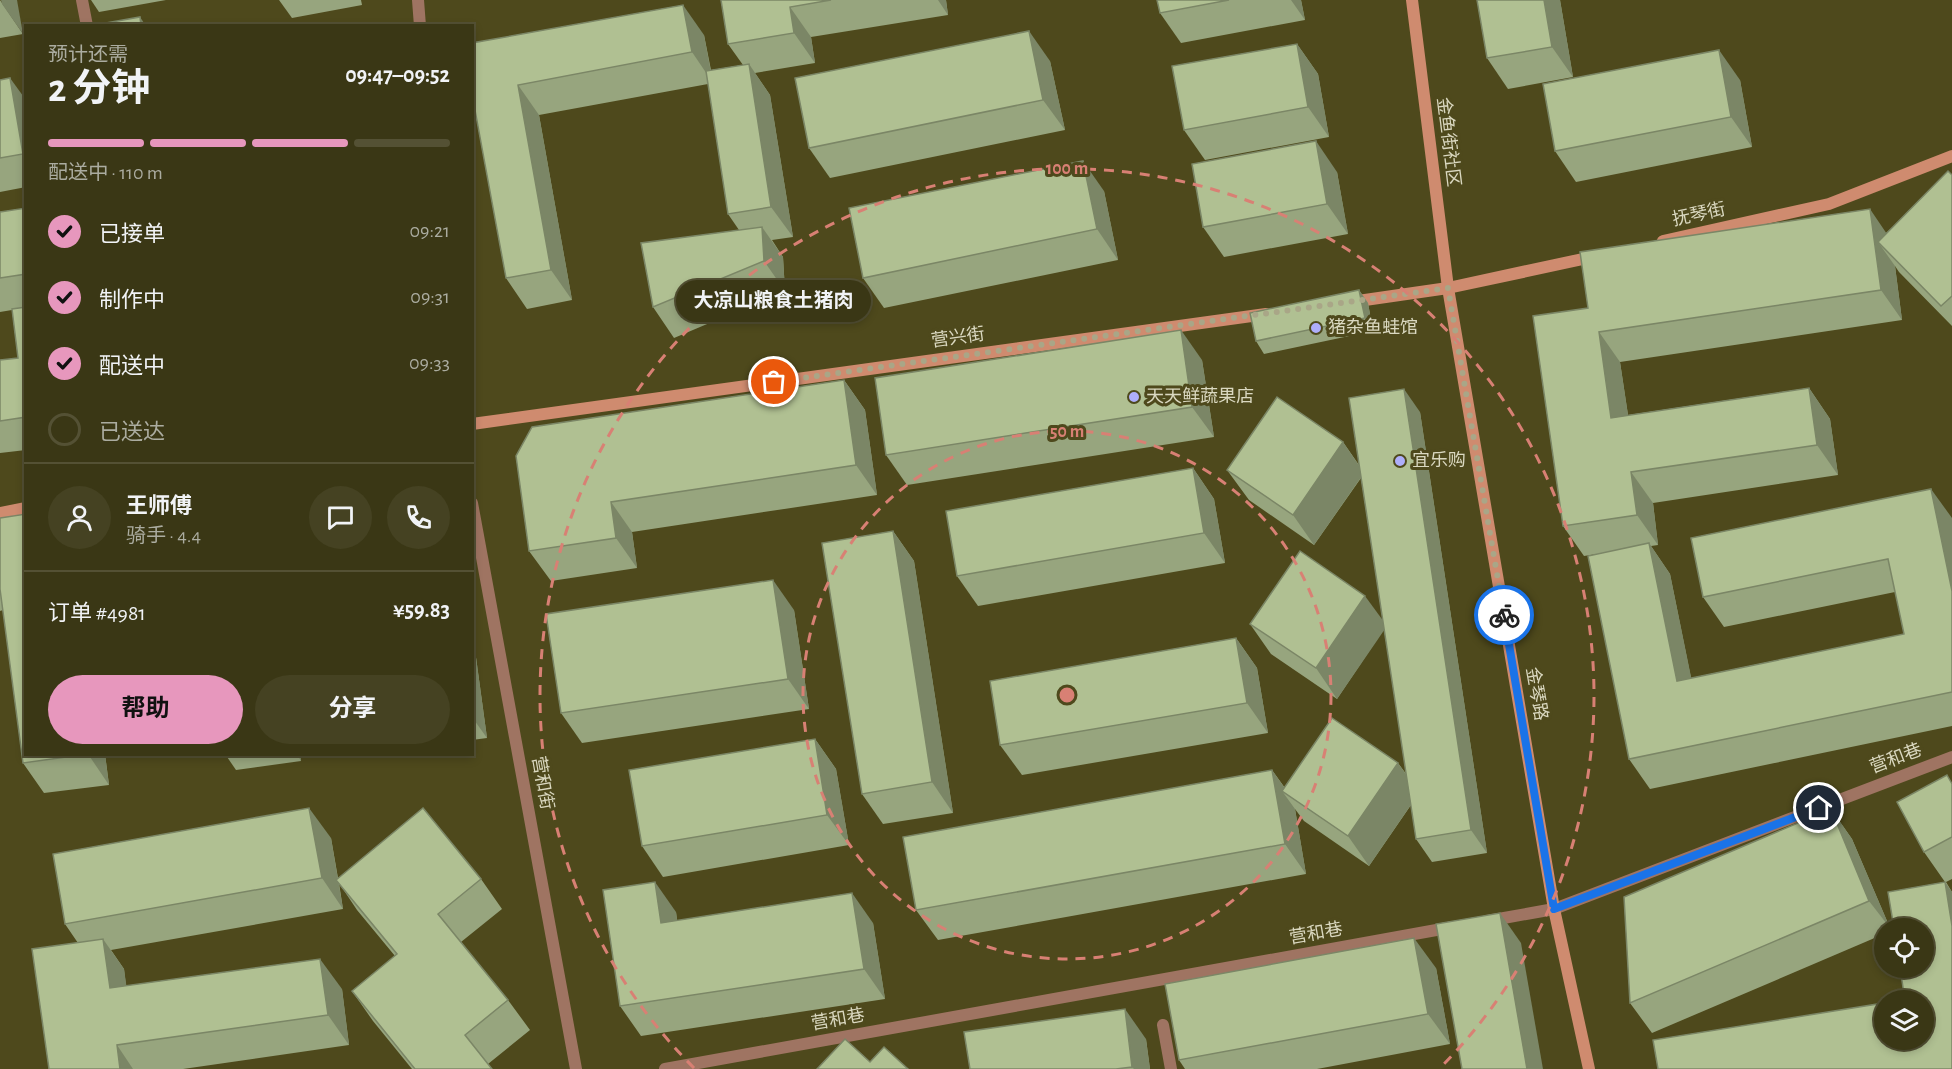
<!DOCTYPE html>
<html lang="zh">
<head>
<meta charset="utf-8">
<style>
  body { margin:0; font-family:"Alegreya Sans","Noto Sans SC",sans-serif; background:#454222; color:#f1f3f6; height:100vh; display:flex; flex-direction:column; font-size:22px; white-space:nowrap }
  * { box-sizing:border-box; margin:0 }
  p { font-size:20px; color:#abaca0 }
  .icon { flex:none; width:33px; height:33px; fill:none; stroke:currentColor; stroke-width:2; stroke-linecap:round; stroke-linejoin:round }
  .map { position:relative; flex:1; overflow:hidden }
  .sheet { position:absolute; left:24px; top:24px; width:450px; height:732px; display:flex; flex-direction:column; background:#3a3715; border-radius:0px; box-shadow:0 3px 9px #0003,0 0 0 2px #545134 }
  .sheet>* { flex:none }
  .tools { position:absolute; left:1874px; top:918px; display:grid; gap:12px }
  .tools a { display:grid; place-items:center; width:60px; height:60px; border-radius:50%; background:#3a3715; box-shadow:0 3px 9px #0003,0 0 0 2px #545134; font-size:30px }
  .pin { position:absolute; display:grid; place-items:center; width:51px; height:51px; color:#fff; margin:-26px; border:3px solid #fff; border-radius:50%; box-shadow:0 2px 6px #0007 }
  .courier { position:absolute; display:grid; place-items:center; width:60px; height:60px; margin:-30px; border:4px solid #1a73e8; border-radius:50%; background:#fff; color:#222; box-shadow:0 2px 8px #0007 }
  .bubble { position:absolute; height:42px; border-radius:21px; background:#3a3715; box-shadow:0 3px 9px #0003,0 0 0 2px #545134; font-size:20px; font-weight:700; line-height:42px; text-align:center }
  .overview em { font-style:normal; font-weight:700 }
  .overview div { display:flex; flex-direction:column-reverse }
  .overview { display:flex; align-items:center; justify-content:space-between; height:102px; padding:0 24px }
  h1 { font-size:39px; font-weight:700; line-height:45px }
  .bar { display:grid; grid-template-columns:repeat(4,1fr); gap:9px 6px; align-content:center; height:72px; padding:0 24px }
  .bar i { height:8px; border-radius:4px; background:#545134 }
  .bar .selected { background:#e797bd }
  .bar p { grid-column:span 4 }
  .line { display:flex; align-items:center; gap:15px; padding:0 24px; border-top:2px solid #545134 }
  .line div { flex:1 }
  .round { display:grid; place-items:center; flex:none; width:63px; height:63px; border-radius:32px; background:#454222 }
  ol { padding:0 24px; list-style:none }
  li { display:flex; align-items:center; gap:18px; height:66px }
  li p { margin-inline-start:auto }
  li .icon { padding:6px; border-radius:50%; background:#e797bd; color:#111; stroke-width:4 }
  li:last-child { color:#abaca0 }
  li i { width:33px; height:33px; border:3px solid #545134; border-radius:50% }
  .cta { display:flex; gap:12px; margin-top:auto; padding:12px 24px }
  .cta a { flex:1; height:69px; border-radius:36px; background:#e797bd; color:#111; font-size:24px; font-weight:700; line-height:69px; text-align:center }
  .cta a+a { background:#454222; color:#f1f3f6 }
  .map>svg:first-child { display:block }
</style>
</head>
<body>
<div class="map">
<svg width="1952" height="1069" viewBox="0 0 1952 1069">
  <rect width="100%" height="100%" fill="#4e491c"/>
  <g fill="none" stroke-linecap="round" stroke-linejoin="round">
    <g stroke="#9f7462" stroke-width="12">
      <polyline points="82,0 87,26"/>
      <polyline points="1163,1025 1171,1069"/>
    </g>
    <g stroke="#9f7462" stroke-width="12">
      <polyline points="418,0 420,26"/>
      <polyline points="472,503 576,1069"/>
      <polyline points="1487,921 1554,909 1952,757"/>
      <polyline points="665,1069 1453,927"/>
    </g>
    <g stroke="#cf8b6f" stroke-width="12">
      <polyline points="1412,0 1448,288 1554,909 1589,1069"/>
      <polyline points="1663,241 1829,204 1952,156"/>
      <polyline points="1351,302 1448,288 1597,256"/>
      <polyline points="472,424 1266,314"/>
      <polyline points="0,513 26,508"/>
    </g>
  </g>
  <g fill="#97a57e">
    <polygon points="0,0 23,34 0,38"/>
    <polygon points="91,0 166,0 99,12"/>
    <polygon points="279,0 361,0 362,5 292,18"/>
    <polygon points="721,0 946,0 948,15 811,37 815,63 755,73 770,95 793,237 772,240 783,257 785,291 674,338 653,307 739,230 728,214 708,84 539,115 572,300 527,309 506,278 472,94 704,35 711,70 743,65 728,44"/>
    <polygon points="1157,0 1301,0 1305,20 1181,43 1160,13"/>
    <polygon points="1477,0 1560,0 1573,77 1508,89 1487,58"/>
    <polygon points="1297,44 1318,74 1329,137 1205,160 1184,130"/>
    <polygon points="1050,61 1065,130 830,178 809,148"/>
    <polygon points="0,80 26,100 26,187 0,192"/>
    <polygon points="1740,80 1752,147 1576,182 1555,151"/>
    <polygon points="1337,172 1348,234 1224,257 1203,227"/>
    <polygon points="1952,175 1952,326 1899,272 1895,266 1902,320 1620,362 1628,415 1809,388 1830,419 1838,475 1653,503 1658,545 1651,546 1670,574 1691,678 1904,634 1895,592 1724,627 1703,597 1952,518 1952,726 1650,789 1629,759 1597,554 1584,556 1563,526 1588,308 1886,233"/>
    <polygon points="1104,191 1118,260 884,308 863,278"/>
    <polygon points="26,208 26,450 0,453 0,360 18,358 12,310 0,312 0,212"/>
    <polygon points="1359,290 1368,303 1373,331 1264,354 1256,341"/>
    <polygon points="1202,360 1214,437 907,485 886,455"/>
    <polygon points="844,380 865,410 877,495 632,532 637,568 551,581 529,551 516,456"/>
    <polygon points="1420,412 1487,853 1432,862 1416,839 1411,805 1369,866 1304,821 1295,809 1306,874 938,940 916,910 1272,770 1285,788 1398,763 1407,775 1384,629 1337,699 1271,654 1250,624 1383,621 1361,478 1314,545 1249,500 1227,470 1343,442 1359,465"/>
    <polygon points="1193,468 1214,499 1225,563 978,606 957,576"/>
    <polygon points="0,518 26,754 105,754 109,785 44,793 23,763 3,610 0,611"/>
    <polygon points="893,531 914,561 953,813 883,824 862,794"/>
    <polygon points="794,610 809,709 582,743 561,713"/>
    <polygon points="472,628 487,738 472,740"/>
    <polygon points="1236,638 1257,668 1268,733 1022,775 1000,745"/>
    <polygon points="815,739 836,769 849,845 663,877 642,846"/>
    <polygon points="225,754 300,754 301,761 236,770"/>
    <polygon points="1952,782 1952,879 1946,882 1952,892 1905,1000 1945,882 1924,852"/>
    <polygon points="1831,809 1852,839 1890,928 1884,928 1884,934 1652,1033 1630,1003"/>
    <polygon points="331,838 338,878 481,879 502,909 461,942 508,1000 530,1030 488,1064 492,1069 412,1069 373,1021 352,991 395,956 357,910 339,883 343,909 111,950 124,969 126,986 342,989 349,1045 183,1069 49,1069 78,943 65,924"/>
    <polygon points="676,912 677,920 873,923 885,999 641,1036 620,1006"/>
    <polygon points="1436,968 1450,1044 1317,1069 1185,1069 1179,1060"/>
    <polygon points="1146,1039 1150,1069 970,1069"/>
  </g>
  <g fill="#7b8666">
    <polygon points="1,0 17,0 23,34 2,4"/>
    <polygon points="938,0 946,0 948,15"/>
    <polygon points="1291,0 1301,0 1305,20"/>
    <polygon points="1544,0 1560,0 1573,77 1552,47"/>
    <polygon points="683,5 704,35 713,83 692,52"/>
    <polygon points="790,7 811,37 815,63 794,33"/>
    <polygon points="140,17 146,26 141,26"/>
    <polygon points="1029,31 1050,61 1065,130 1043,100"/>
    <polygon points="1297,44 1318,74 1329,137 1308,107"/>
    <polygon points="1719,50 1740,80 1752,147 1731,117"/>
    <polygon points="749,64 770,95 793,237 771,207"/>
    <polygon points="10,78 26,100 26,157 23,154"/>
    <polygon points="518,85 539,115 572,300 551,270"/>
    <polygon points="1316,141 1337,172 1348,234 1327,204"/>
    <polygon points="1083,161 1104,191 1118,260 1097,229"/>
    <polygon points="1870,209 1891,240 1878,242 1895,266 1902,320 1881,290"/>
    <polygon points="762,227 783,257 785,291 764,261"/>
    <polygon points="1359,290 1368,303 1373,331 1365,318"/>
    <polygon points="1181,330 1202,360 1214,437 1192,407"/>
    <polygon points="1599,332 1620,362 1633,448 1611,418"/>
    <polygon points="844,380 865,410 877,495 856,465"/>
    <polygon points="1809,388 1830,419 1838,475 1817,445"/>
    <polygon points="1404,389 1420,412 1487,853 1471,830"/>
    <polygon points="1343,442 1364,473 1314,545 1293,515"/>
    <polygon points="1193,468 1214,499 1225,563 1204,533"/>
    <polygon points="1631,472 1653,503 1658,545 1637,515"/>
    <polygon points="1931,489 1952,518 1952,591"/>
    <polygon points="611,502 632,532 637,568 616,538"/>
    <polygon points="893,531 914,561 953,813 932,782"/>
    <polygon points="1649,543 1670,574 1698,711 1677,681"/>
    <polygon points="773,580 794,610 809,709 788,679"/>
    <polygon points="1365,596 1387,626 1337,699 1316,668"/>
    <polygon points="472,628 487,738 472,717"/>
    <polygon points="1236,638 1257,668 1268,733 1247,703"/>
    <polygon points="815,739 836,769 849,845 827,815"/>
    <polygon points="88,754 105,754 109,785"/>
    <polygon points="297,754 300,754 301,761"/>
    <polygon points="1398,763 1419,793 1369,866 1348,836"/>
    <polygon points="1272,770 1291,797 1282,791 1295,809 1306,874 1285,844"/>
    <polygon points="309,808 331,838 343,909 322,878"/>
    <polygon points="1831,809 1852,839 1890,928 1869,901"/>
    <polygon points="655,882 676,912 682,953 661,923"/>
    <polygon points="1945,882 1952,892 1952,926"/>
    <polygon points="852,893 873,923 885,999 864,969"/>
    <polygon points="1500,913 1521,943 1543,1069 1527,1069"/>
    <polygon points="1414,938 1436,968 1450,1044 1428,1014"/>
    <polygon points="103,939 124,969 131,1018 110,988"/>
    <polygon points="320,959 342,989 349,1045 328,1015"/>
    <polygon points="1125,1009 1146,1039 1150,1069 1134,1069 1132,1067"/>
    <polygon points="117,1045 133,1069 120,1069"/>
  </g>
  <g fill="#b0c092" stroke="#7b8666" stroke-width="1.5">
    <polygon points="721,0 831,0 790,7 794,33 728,44"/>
    <polygon points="1157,0 1229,0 1160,13"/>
    <polygon points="1477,0 1544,0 1552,47 1487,58"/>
    <polygon points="683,5 692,52 518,85 551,270 506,278 472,94 472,43"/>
    <polygon points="140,17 141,26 89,26"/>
    <polygon points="1029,31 1043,100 809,148 795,78"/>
    <polygon points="1297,44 1308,107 1184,130 1172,66"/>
    <polygon points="1719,50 1731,117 1555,151 1543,84"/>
    <polygon points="749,64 771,207 728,214 706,71"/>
    <polygon points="10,78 23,154 0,158 0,80"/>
    <polygon points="1316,141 1327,204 1203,227 1192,164"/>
    <polygon points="1083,161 1097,229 863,278 849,208"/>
    <polygon points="1948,171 1952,175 1952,296 1941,306 1878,242"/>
    <polygon points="26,208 26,274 0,278 0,212"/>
    <polygon points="1870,209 1881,290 1599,332 1611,418 1809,388 1817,445 1631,472 1637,515 1563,526 1533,316 1588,308 1580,252"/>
    <polygon points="762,227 764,261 653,307 641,243"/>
    <polygon points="1359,290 1365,318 1256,341 1250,313"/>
    <polygon points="26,307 26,417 0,421 0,360 18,358 12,309"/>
    <polygon points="1181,330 1192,407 886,455 875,378"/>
    <polygon points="844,380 856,465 611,502 616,538 529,551 516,456 532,427"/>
    <polygon points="1404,389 1471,830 1416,839 1349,398"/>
    <polygon points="1277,397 1343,442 1293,515 1227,470"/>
    <polygon points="1193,468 1204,533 957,576 946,511"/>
    <polygon points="1931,489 1952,591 1952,692 1629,759 1588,556 1649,543 1677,681 1904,634 1888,559 1703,597 1691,538"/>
    <polygon points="26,514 26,754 88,754 23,763 0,589 0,518"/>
    <polygon points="893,531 932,782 862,794 822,543"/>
    <polygon points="1300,551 1365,596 1316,668 1250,624"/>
    <polygon points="773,580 788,679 561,713 546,614"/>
    <polygon points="1236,638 1247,703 1000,745 990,681"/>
    <polygon points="1332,718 1398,763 1348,836 1282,791"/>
    <polygon points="815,739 827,815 642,846 629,770"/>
    <polygon points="1272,770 1285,844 916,910 903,837"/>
    <polygon points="1947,775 1952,784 1952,837 1924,852 1897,802"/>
    <polygon points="309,808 322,878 65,924 53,854"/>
    <polygon points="423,808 481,879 438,914 508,1000 465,1035 492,1069 415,1069 352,991 397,954 336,880"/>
    <polygon points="1831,809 1869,901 1630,1003 1624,897"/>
    <polygon points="655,882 661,923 852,893 864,969 620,1006 603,890"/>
    <polygon points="1945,882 1952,926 1952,1069 1658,1069 1653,1040 1884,1003 1884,1040 1923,1040 1923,1000 1900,1000 1905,1000 1900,968 1923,968 1923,928 1894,928 1888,892"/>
    <polygon points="1500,913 1527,1069 1462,1069 1436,924"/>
    <polygon points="1414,938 1428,1014 1179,1060 1165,984"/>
    <polygon points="103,939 110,988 320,959 328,1015 117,1045 120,1069 49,1069 32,949"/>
    <polygon points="1125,1009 1132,1067 1116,1069 970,1069 964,1032"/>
    <polygon points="845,1039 870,1062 884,1047 908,1069 817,1069"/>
  </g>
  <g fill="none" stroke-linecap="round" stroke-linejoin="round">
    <polyline stroke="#a9a687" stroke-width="6" stroke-dasharray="0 10.8" points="774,382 1448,288 1504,615"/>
    <polyline stroke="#1a73e8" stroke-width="8" points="1504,615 1554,909 1819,808"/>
  </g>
  <g fill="none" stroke="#d88074" stroke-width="3" stroke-dasharray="10 8">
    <circle cx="1067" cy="695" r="264"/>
    <path d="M694 1068A527 527 0 1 1 1440 1068"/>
  </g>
  <g fill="#aeaefa" stroke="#4e491c" stroke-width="2">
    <circle cx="1316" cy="328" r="6"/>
    <circle cx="1134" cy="397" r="6"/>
    <circle cx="1400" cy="461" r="6"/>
  </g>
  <g text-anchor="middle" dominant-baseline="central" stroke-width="6" stroke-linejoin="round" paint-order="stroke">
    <g font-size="18" fill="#dad8c0" stroke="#4e491c">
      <text transform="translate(1448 142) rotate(83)">金鱼街社区</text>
      <text transform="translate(1699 215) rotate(-12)">抚琴街</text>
      <text transform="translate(958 338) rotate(-8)">营兴街</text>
      <text transform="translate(1536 694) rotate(80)">金琴路</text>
      <text transform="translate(1896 759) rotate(-21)">营和巷</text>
      <text transform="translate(542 783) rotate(80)">营和街</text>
      <text transform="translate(1316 934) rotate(-10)">营和巷</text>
      <text transform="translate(838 1020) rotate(-10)">营和巷</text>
    </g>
    <g font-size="18" fill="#dad8c0" stroke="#4e491c" text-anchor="start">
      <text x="1328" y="328">猪杂鱼蛙馆</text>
      <text x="1146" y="397">天天鲜蔬果店</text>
      <text x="1412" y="461">宜乐购</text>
    </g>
  </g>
  <circle cx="1067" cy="695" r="9" fill="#d88074" stroke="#4e491c" stroke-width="3"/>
  <g font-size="18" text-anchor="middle" font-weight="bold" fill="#d88074" stroke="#4e491c" stroke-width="6" stroke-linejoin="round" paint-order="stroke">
    <text x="1067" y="174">100 m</text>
    <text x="1067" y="437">50 m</text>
  </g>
</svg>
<div class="tools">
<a><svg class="icon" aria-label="locate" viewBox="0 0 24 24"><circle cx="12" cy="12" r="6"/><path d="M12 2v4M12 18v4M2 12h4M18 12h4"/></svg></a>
<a><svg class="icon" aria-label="layers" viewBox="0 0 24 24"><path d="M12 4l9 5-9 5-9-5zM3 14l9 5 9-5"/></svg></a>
</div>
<div class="pin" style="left:774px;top:382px;background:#ea580c"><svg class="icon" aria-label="bag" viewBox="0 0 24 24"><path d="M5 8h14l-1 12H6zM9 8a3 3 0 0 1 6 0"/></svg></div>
<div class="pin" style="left:1819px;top:808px;background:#1f2937"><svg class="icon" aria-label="home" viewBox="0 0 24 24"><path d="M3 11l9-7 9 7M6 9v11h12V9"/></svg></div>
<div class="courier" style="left:1504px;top:615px"><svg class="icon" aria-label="bike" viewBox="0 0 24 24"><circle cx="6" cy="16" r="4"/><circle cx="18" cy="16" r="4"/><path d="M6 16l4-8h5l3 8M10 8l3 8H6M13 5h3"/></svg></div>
<div class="bubble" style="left:676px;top:280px;width:195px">大凉山粮食土猪肉</div>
<section class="sheet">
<div class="overview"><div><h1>2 分钟</h1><p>预计还需</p></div><em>09:47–09:52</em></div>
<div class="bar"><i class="selected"></i><i class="selected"></i><i class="selected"></i><i></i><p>配送中 · 110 m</p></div>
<ol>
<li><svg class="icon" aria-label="check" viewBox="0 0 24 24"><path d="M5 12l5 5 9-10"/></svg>已接单<p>09:21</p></li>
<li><svg class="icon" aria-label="check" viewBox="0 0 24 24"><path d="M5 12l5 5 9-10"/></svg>制作中<p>09:31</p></li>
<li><svg class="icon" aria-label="check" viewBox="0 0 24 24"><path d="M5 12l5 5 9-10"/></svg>配送中<p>09:33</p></li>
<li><i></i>已送达</li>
</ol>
<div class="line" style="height:108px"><a class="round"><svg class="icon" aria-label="person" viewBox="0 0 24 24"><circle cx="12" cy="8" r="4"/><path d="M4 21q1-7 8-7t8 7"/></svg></a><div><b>王师傅</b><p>骑手 · 4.4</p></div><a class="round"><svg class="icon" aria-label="chat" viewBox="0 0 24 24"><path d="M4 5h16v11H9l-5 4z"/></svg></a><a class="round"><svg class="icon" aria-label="phone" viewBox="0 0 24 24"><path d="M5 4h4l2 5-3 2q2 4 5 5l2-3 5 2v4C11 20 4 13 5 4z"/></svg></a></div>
<div class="line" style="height:78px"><div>订单 #4981</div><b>¥59.83</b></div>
<div class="cta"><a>帮助</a><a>分享</a></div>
</section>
</div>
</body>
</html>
